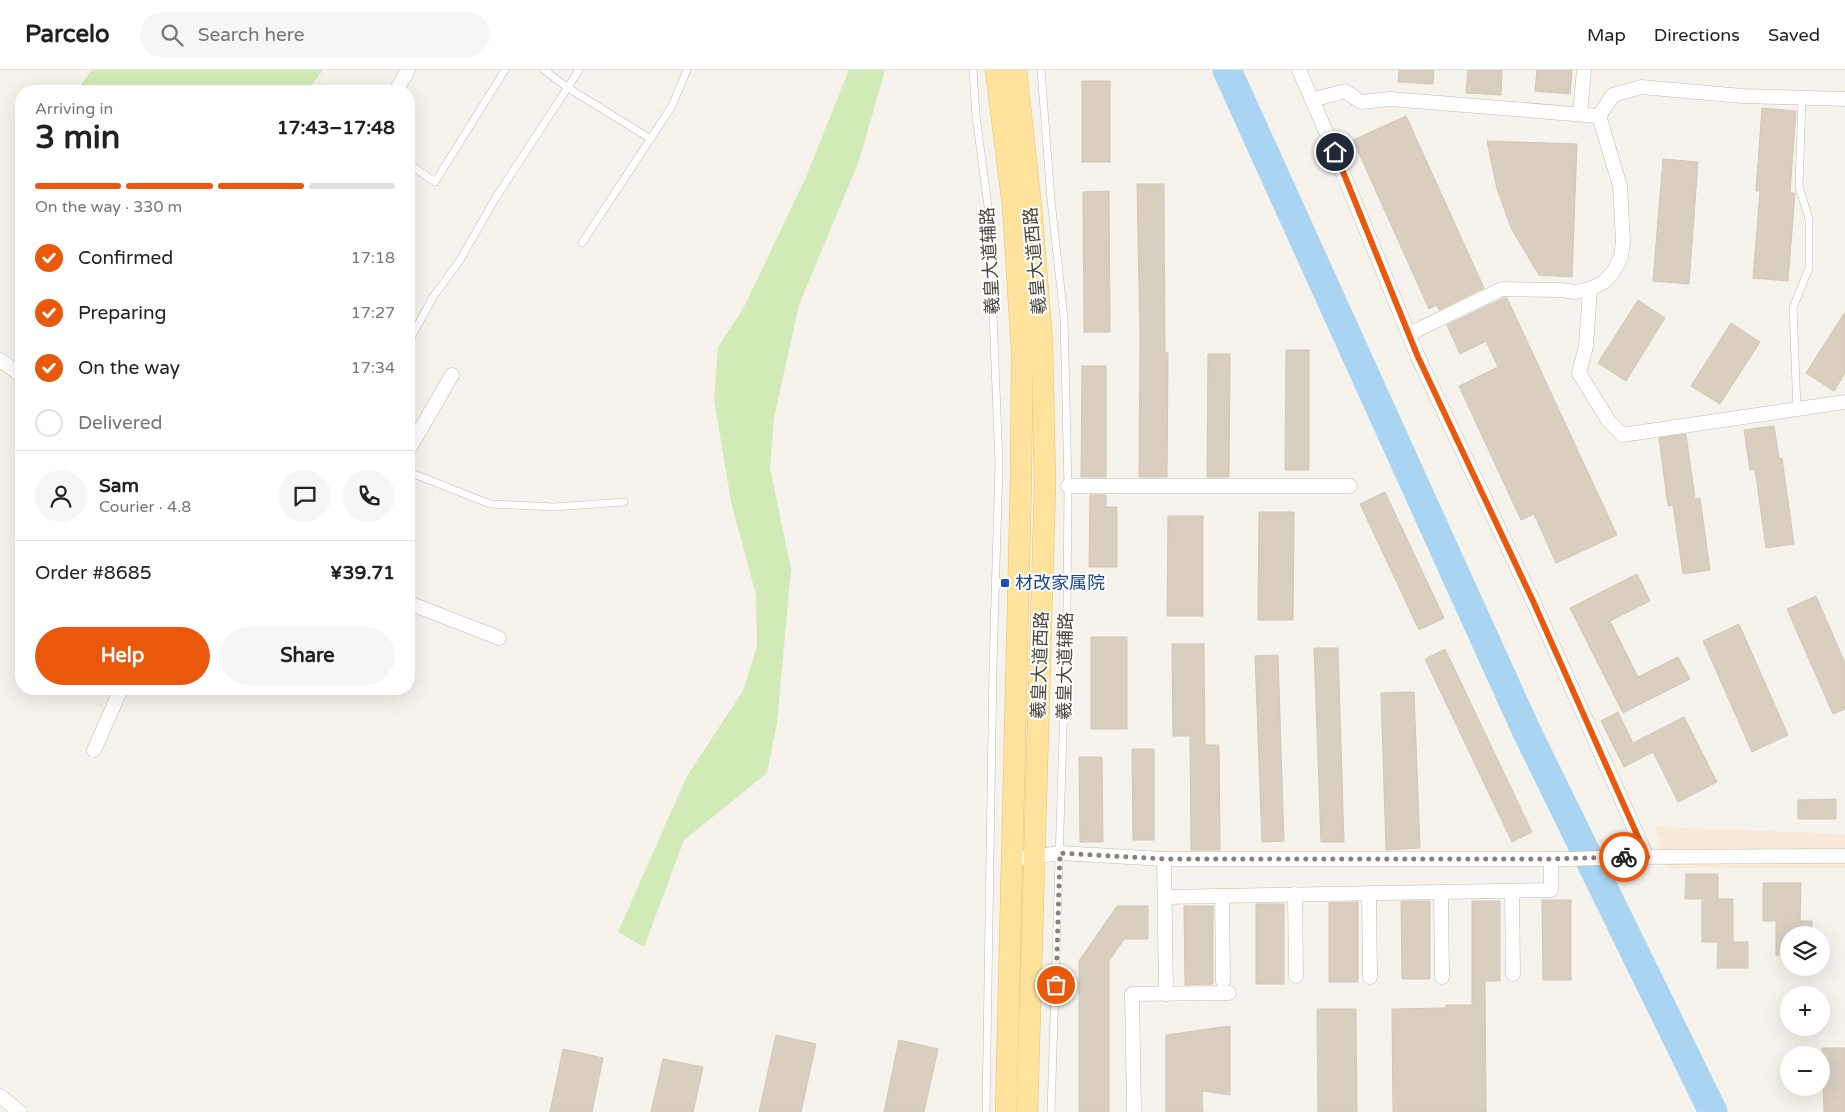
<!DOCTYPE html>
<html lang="en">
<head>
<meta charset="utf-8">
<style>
  body { margin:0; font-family:"Varela Round","Noto Sans SC",sans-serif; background:#f6f6f6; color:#222; height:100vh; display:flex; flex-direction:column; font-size:19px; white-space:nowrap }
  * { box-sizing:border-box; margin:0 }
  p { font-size:16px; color:#767676 }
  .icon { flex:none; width:28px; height:28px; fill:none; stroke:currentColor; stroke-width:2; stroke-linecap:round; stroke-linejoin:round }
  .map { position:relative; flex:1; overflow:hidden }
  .panel { position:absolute; left:15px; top:15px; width:400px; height:610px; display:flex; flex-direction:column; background:#fff; border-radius:20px; box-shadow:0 5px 20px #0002 }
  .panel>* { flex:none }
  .tools { position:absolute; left:1780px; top:856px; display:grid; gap:10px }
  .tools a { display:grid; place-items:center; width:50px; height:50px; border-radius:50%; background:#fff; box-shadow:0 5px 20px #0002; font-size:25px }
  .pin { position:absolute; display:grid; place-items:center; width:42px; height:42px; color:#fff; margin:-21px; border:2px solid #fff; border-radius:50%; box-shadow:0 1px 5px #0007 }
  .courier { position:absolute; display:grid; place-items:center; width:50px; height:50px; margin:-25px; border:4px solid #ea580c; border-radius:50%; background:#fff; color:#222; box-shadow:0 1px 6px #0007 }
  .overview em { font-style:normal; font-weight:700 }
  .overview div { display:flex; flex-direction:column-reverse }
  .overview { display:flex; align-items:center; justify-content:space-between; height:85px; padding:0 20px }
  h1 { font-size:32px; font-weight:700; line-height:38px }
  .bar { display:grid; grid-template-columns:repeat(4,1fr); gap:8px 5px; align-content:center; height:60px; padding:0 20px }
  .bar i { height:6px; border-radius:4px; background:#e0e0e0 }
  .bar .selected { background:#ea580c }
  .bar p { grid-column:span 4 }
  .line { display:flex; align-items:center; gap:12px; padding:0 20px; border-top:1px solid #e0e0e0 }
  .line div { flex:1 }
  .round { display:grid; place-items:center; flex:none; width:52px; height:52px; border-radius:26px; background:#f6f6f6 }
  ol { padding:0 20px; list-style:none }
  li { display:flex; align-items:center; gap:15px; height:55px }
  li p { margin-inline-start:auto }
  li .icon { padding:5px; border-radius:50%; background:#ea580c; color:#fff; stroke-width:4 }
  li:last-child { color:#767676 }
  li i { width:28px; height:28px; border:2px solid #e0e0e0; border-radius:50% }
  .cta { display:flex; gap:10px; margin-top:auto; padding:10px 20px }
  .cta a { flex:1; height:58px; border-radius:30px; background:#ea580c; color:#fff; font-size:20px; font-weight:700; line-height:58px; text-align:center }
  .cta a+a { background:#f6f6f6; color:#222 }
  header { display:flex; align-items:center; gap:30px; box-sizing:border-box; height:70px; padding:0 25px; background:#fff; border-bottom:1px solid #e0e0e0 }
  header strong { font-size:24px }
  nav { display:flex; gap:28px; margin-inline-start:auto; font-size:18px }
  .search { width:350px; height:45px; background:#f6f6f6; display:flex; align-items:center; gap:12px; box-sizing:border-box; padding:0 18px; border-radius:28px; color:#767676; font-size:19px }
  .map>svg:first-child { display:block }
</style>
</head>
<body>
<header>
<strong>Parcelo</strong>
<div class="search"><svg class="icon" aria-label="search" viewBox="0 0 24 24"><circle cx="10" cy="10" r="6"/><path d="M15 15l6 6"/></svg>Search here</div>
<nav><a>Map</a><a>Directions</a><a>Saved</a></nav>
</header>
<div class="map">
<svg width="1845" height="1042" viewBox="0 0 1845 1042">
  <rect width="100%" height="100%" fill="#f6f3ec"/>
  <polygon fill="#f7ead8" points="1655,757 1845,764 1845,798 1666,798"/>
  <g fill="#d2eab5">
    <polygon points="92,0 323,0 307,21 76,21"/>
    <polygon points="849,0 885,0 859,91 799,235 774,348 770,398 791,499 777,653 767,703 684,770 644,877 618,862 687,706 743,621 757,576 756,525 731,432 714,329 718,277 744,237 806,107"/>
  </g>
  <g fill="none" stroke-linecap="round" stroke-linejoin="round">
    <polyline stroke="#a9d4f2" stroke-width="29" points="1227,0 1526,660 1713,1042"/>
  </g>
  <g fill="#d8cfc1" stroke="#d3c7b4">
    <polygon points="1399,0 1434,0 1433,14 1398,12"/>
    <polygon points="1468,0 1502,0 1501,25 1466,23"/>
    <polygon points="1537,0 1572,0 1570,24 1535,21"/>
    <rect x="1082" y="11" width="28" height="81"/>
    <polygon points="1762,38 1796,41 1790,123 1795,123 1788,211 1753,208 1760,121 1756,121"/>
    <polygon points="1406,46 1484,218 1439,240 1437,235 1429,239 1353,70"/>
    <polygon points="1487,71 1577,74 1572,207 1539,205 1512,160 1497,119"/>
    <polygon points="1663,89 1698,92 1689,214 1653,211"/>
    <polygon points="1137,114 1164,114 1165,283 1168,283 1167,407 1139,407 1140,265"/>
    <polygon points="1109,121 1110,262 1084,262 1083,122"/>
    <polygon points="1504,228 1507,228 1617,465 1556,493 1534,444 1521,450 1459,316 1498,297 1486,271 1460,284 1447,255"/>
    <polygon points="1638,230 1665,248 1626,311 1598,293"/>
    <polygon points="1845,242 1845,303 1834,321 1806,303"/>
    <polygon points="1731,253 1760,272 1720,334 1691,316"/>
    <polygon points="1286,280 1309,280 1309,400 1285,400"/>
    <polygon points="1208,284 1230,284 1229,407 1207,407"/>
    <polygon points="1082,296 1106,296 1106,407 1081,407"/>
    <polygon points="1774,356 1779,388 1782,388 1794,474 1766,478 1755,399 1750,400 1744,360"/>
    <polygon points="1686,364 1695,429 1700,428 1710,500 1683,504 1673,435 1668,436 1659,368"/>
    <polygon points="1385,422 1444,548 1419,560 1360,434"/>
    <polygon points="1090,425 1106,425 1106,437 1117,437 1117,497 1089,497"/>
    <polygon points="1259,442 1294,442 1293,550 1258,550"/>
    <polygon points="1168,446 1203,446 1203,546 1167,546"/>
    <polygon points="1637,504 1650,531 1610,551 1638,607 1678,587 1690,609 1623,643 1570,538"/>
    <polygon points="1816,526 1845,593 1845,639 1833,644 1787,539"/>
    <polygon points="1739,554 1788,665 1752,682 1703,571"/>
    <rect x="1091" y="567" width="36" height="92"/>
    <polygon points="1172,574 1204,574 1205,675 1219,675 1220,780 1191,780 1190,666 1173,666"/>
    <polygon points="1314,578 1338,578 1344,772 1321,772"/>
    <polygon points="1445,579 1532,762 1512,772 1425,589"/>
    <polygon points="1278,585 1284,771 1262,772 1255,586"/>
    <polygon points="1414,622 1420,778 1386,780 1381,623"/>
    <polygon points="1618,642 1633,673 1684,647 1717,712 1678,732 1653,682 1624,697 1601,651"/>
    <polygon points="1132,679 1154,679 1154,770 1133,770"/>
    <polygon points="1079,687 1102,687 1103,772 1080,772"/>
    <polygon points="1836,729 1836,749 1798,749 1798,730"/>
    <polygon points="1686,804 1718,804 1718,829 1733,829 1733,872 1748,872 1748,898 1717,898 1718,872 1702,872 1702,829 1685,829"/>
    <polygon points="1763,813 1801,813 1800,851 1812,851 1812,865 1789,865 1789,885 1776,885 1776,851 1763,851"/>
    <polygon points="1542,830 1571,830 1571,910 1543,910"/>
    <polygon points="1401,831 1430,831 1430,909 1402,909"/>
    <polygon points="1472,831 1500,831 1500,911 1485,911 1486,1042 1393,1042 1392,939 1446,938 1446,935 1472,935"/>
    <polygon points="1358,832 1358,912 1329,912 1329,833"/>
    <rect x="1256" y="834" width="28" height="80"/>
    <polygon points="1117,836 1148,836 1148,869 1124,869 1109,891 1109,1042 1079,1042 1079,891"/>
    <polygon points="1184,836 1213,836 1213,914 1185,915"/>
    <polygon points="1317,939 1356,939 1357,1042 1318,1042"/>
    <polygon points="1230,956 1230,1025 1202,1021 1203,1042 1166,1042 1166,965"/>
    <polygon points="776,965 816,974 801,1042 759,1042"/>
    <polygon points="899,970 938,979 924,1042 884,1042"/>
    <polygon points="1822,978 1845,978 1845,1042 1824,1042"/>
    <polygon points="563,979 603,988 592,1042 550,1042"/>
    <polygon points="663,989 703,997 693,1042 651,1042"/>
  </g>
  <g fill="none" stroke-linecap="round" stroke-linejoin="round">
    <g stroke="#c2bbae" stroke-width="8">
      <g id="lane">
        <polyline points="544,0 568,18 651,69"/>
        <polyline points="973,0 976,46 989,144 999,394 993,596 986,1042"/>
        <polyline points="1041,0 1051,130 1064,248 1068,416 1067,538 1051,1042"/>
        <polyline points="409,94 435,112 505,0"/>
        <polyline points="582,173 672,36 687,0"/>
        <polyline points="409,271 433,227 460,190 495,129 579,0"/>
        <polyline points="1797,339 1793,238 1809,198 1809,149 1799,117 1802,28"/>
        <polyline points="409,402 490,434 554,437 624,432"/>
      </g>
    </g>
    <g stroke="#c2bbae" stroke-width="15">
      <g id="street">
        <polyline points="1299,0 1327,64 1418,287 1533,531 1647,787"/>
        <polyline points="396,21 408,0"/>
        <polyline points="1312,30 1345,21 1361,32 1390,29 1599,46 1613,25 1641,17 1742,26 1845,29"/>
        <polyline points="1580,44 1584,0"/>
        <polyline points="1590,219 1586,276 1579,303 1608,350 1622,365 1845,332"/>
        <polyline points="1409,264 1502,219 1560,220 1575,222 1590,219 1604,212 1614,201 1621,187 1623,172 1620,116 1599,46"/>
        <polyline points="0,290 21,305"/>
        <polyline points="409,379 452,305"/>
        <polyline points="1068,416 1350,416"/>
        <polyline points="409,533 499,568"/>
        <polyline points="94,680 121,619"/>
        <polyline points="1164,789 1166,924"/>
        <polyline points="1011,790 1060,783 1164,789 1571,789 1633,787 1845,786"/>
        <polyline points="1512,821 1513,904"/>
        <polyline points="1441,822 1442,907"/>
        <polyline points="1369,823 1370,907"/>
        <polyline points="1295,824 1296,906"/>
        <polyline points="1222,826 1223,911"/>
        <polyline points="1165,827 1551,820 1551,789"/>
        <polyline points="0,1026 20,1042"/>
        <polyline points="1134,1042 1132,924 1229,923"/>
      </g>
    </g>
    <g stroke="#e6c16a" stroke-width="22">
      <g id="primary">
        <polyline points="996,0 1013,136 1022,281 1021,409 1006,1042"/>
        <polyline points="1016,0 1031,137 1042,271 1045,414 1027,1042"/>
      </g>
    </g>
    <use href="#lane" stroke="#fff" stroke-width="7"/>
    <use href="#street" stroke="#fff" stroke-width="14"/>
    <use href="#primary" stroke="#ffe39c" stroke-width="21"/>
  </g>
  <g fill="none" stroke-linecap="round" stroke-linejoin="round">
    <polyline stroke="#878178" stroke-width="5" stroke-dasharray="0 9" points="1056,915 1060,783 1164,789 1551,789 1624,787"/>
    <polyline stroke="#ea580c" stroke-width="6" points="1335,82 1418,287 1533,531 1647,787 1624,787"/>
  </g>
  <rect fill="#1a4fb4" stroke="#fff" stroke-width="2" x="1000" y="508" width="10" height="10" rx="2.5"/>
  <g text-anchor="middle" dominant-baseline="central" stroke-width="4" stroke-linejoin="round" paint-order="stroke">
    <g font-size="18" fill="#4b4439" stroke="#fff">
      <text transform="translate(990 191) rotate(-93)">羲皇大道辅路</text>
      <text transform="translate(1035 191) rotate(-95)">羲皇大道西路</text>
      <text transform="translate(1040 595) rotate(-88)">羲皇大道西路</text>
      <text transform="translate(1065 596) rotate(-89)">羲皇大道辅路</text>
    </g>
    <g font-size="18" fill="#164399" stroke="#fff" text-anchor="start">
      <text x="1015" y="513">材改家属院</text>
    </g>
  </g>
</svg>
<div class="tools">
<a><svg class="icon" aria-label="layers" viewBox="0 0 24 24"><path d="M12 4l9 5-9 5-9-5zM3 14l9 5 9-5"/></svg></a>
<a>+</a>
<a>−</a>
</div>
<div class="pin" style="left:1056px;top:915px;background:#ea580c"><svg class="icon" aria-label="bag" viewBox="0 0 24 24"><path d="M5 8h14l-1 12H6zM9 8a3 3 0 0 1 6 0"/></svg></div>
<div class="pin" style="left:1335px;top:82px;background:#1f2937"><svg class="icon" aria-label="home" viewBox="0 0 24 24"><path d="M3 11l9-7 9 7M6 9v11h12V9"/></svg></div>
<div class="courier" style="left:1624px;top:787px"><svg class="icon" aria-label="bike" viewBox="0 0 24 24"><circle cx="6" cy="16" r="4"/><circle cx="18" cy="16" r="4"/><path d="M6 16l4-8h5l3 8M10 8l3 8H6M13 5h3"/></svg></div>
<section class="panel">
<div class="overview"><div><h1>3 min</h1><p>Arriving in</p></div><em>17:43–17:48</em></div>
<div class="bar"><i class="selected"></i><i class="selected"></i><i class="selected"></i><i></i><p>On the way · 330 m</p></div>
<ol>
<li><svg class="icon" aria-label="check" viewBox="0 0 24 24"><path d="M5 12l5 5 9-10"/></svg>Confirmed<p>17:18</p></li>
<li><svg class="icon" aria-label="check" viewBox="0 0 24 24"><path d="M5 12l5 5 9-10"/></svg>Preparing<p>17:27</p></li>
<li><svg class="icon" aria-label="check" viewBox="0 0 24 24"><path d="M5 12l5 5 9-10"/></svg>On the way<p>17:34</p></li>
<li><i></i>Delivered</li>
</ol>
<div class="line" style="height:90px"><a class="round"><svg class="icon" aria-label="person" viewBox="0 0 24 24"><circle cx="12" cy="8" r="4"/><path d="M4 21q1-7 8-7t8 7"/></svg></a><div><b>Sam</b><p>Courier · 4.8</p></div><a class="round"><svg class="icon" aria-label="chat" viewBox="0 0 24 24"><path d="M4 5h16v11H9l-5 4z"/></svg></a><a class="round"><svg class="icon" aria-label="phone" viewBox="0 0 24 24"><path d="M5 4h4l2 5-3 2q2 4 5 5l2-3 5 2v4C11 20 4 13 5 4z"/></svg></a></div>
<div class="line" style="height:65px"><div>Order #8685</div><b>¥39.71</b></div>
<div class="cta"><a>Help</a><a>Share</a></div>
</section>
</div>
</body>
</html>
